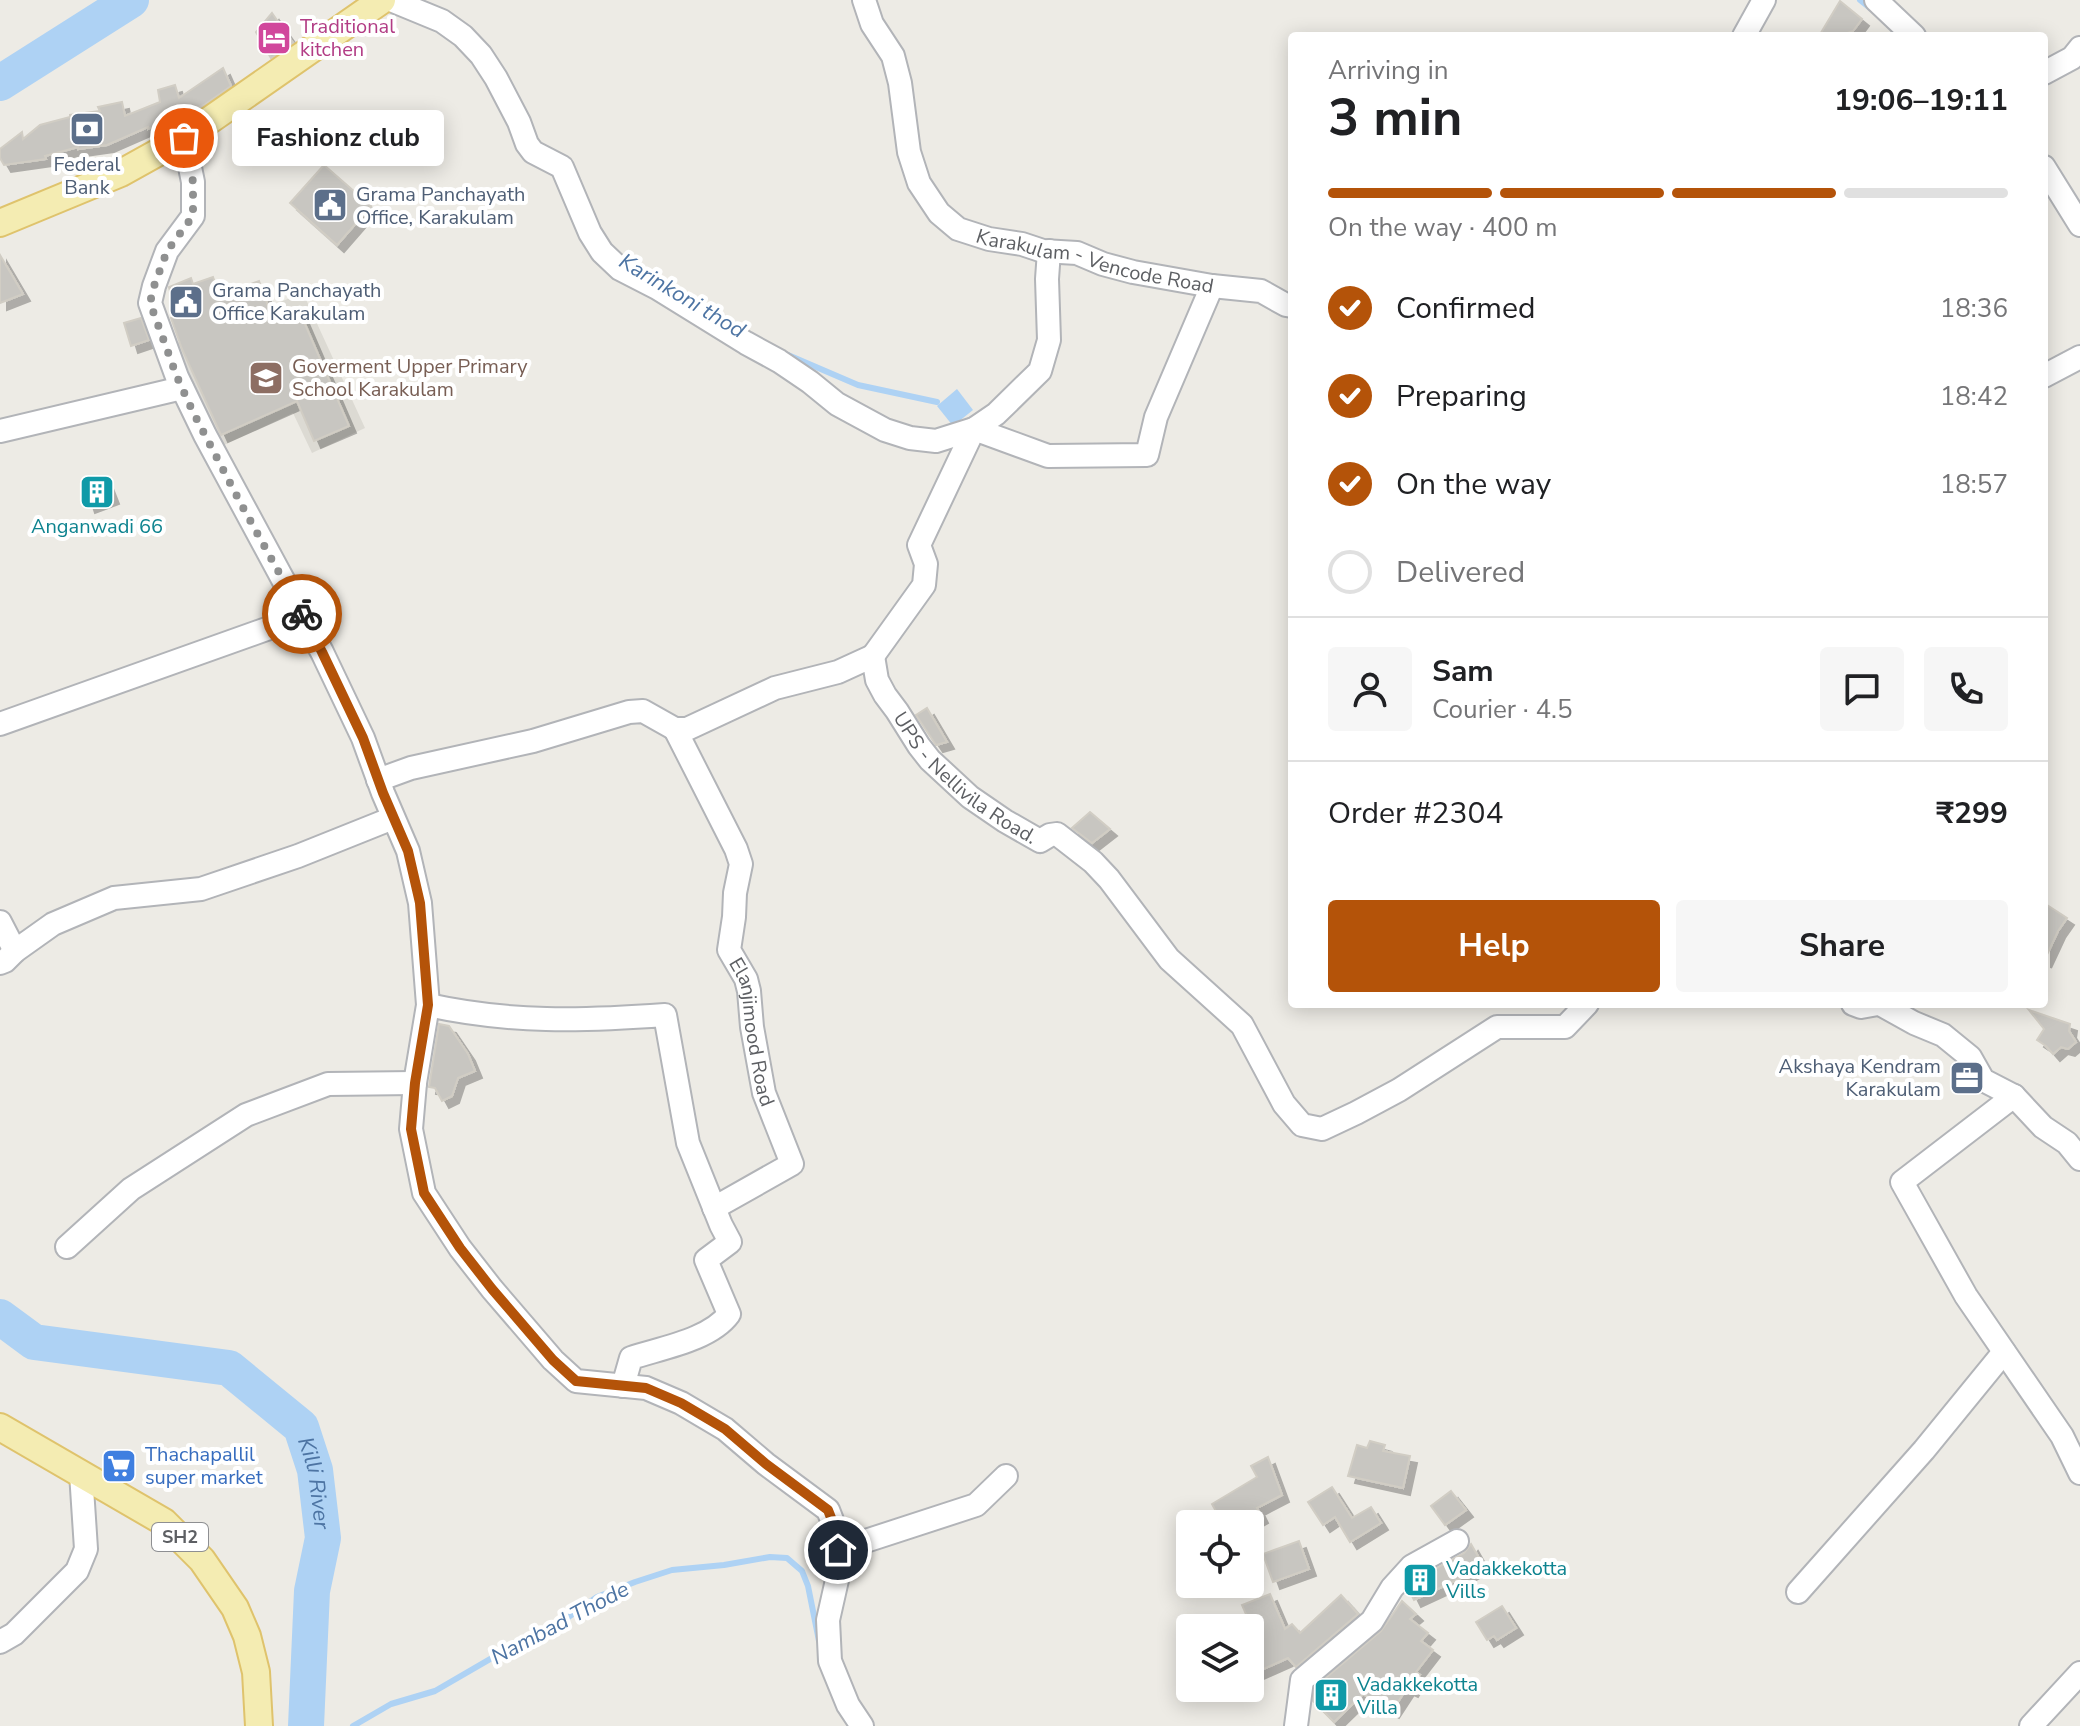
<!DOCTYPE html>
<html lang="en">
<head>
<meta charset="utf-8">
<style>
  body { margin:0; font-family:"Nunito Sans",sans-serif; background:#f6f6f6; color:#202124; height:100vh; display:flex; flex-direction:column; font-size:30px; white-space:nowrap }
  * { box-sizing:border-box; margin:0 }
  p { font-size:26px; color:#757577 }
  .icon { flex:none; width:44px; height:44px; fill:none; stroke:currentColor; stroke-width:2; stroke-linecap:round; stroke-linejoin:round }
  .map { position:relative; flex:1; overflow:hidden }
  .side { position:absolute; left:1288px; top:32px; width:760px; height:976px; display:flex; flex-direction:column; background:#fff; border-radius:8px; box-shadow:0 4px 20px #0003 }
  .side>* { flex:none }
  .controls { position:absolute; left:1176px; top:1510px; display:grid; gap:16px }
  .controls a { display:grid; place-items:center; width:88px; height:88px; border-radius:8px; background:#fff; box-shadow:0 4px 20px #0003; font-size:40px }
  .pin { position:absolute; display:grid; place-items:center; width:68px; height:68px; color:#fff; margin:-34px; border:4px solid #fff; border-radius:50%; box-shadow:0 2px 8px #0007 }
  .courier { position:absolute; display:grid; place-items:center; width:80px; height:80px; margin:-40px; border:6px solid #b45309; border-radius:50%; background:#fff; color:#222; box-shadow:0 2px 10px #0007 }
  .bubble { position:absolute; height:56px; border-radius:8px; background:#fff; box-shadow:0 4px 20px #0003; font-size:26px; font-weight:700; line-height:56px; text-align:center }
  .overview em { font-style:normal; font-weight:700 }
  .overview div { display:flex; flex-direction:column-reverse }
  .overview { display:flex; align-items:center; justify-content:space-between; height:136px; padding:0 40px }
  h1 { font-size:52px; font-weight:700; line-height:60px }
  .bar { display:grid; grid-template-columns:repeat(4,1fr); gap:12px 8px; align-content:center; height:96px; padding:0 40px }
  .bar i { height:10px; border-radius:6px; background:#e0e0e0 }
  .bar .current { background:#b45309 }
  .bar p { grid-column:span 4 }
  .line { display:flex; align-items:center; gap:20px; padding:0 40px; border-top:2px solid #e0e0e0 }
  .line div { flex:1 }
  .round { display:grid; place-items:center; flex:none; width:84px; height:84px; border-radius:8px; background:#f6f6f6 }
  ol { padding:0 40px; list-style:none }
  li { display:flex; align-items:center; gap:24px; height:88px }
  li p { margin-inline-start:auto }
  li .icon { padding:8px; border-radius:50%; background:#b45309; color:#fff; stroke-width:4 }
  li:last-child { color:#757577 }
  li i { width:44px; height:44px; border:4px solid #e0e0e0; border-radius:50% }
  .button { display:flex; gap:16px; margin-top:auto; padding:16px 40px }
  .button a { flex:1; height:92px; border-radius:8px; background:#b45309; color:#fff; font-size:32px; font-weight:700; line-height:92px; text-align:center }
  .button a+a { background:#f6f6f6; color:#202124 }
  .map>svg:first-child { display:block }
</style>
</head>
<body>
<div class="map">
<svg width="2080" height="1726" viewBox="0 0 2080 1726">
  <defs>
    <filter id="shadow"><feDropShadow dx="7" dy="7" stdDeviation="0" flood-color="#0004"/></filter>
  </defs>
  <rect width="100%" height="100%" fill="#edebe5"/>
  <polygon fill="#dcdad3" points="303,293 365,428 312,453 293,413 220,447 174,344"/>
  <polygon fill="#aed2f4" points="957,389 973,410 953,426 937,406"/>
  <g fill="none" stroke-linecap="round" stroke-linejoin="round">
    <g stroke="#aed2f4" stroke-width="6">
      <polyline points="1860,0 1870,8"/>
      <polyline points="788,355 858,385 937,402"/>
      <polyline points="353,1726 391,1704 435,1691 535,1633 567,1618 597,1597 635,1582 672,1570 724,1565 770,1557 787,1558 802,1571 808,1586 819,1641"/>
    </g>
    <g stroke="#aed2f4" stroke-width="36">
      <polyline points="0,83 131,0"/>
      <path id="s1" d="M0 1317 34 1342 229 1368 301 1427 315 1470 323 1538 312 1591 306 1726"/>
    </g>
  </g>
  <g fill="#c8c6c1" stroke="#d1cdc4" stroke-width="2" filter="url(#shadow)">
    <polygon points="1840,1 1862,19 1853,31 1847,33 1845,36 1819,36"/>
    <polygon points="272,13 293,43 271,58 256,32"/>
    <polygon points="223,68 231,86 204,105 148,129 148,127 107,145 78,149 78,147 45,156 46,159 4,165 0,158 0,149 22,132 23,139 40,125 70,117 70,115 100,111 98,107 122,102 125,116 160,102 158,90 175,85 179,98"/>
    <polygon points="324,165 371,206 337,245 290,203"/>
    <polygon points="0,255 23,294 0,303"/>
    <polygon points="213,277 217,288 224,285 227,293 259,281 273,320 299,310 349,426 314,441 297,401 221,435 182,349 171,318 176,317 169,287 191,278 193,284"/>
    <polygon points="141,318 149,340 131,346 124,323"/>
    <polygon points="105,479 112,497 88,506 82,487"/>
    <polygon points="927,708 947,742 936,745 916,715"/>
    <polygon points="1090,812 1110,829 1092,843 1072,828"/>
    <polygon points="2044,903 2067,918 2058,931 2044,961"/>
    <polygon points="2029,1010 2070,1024 2069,1031 2076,1042 2068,1049 2061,1047 2053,1054 2046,1046 2037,1040 2044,1029"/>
    <polygon points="439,1024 449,1026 468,1054 475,1071 458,1078 452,1096 442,1101 435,1088 429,1087"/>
    <polygon points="1370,1441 1385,1445 1383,1451 1410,1456 1403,1488 1348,1476 1357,1445 1367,1448"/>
    <polygon points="1268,1457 1282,1495 1257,1508 1261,1516 1247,1524 1223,1524 1212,1504 1257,1477 1251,1466"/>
    <polygon points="1332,1487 1352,1518 1371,1507 1381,1523 1350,1542 1335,1517 1323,1525 1308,1502"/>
    <polygon points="1451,1491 1466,1510 1445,1525 1431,1506"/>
    <polygon points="1299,1541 1309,1569 1273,1582 1263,1554"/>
    <polygon points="1471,1544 1483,1565 1459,1579 1414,1600 1409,1590 1421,1577 1464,1553"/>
    <polygon points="1270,1594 1285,1629 1292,1624 1300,1633 1341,1595 1358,1614 1296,1667 1288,1658 1250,1675 1250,1640 1256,1637 1242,1605"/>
    <polygon points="1402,1601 1416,1614 1410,1619 1428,1633 1421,1641 1433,1650 1416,1672 1420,1675 1411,1690 1407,1688 1392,1711 1363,1694 1334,1722 1313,1701 1315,1687 1381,1631"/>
    <polygon points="1502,1606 1516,1628 1497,1640 1494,1636 1487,1640 1476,1622"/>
  </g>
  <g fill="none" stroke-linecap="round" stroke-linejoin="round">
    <g stroke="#b2b4b8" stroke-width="26">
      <g id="minor">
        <polyline points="391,0 442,21 463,36 481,55 496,78 519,122 527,144 533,152 562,167 590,233 602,252 620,269 657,288 746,343 779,361 810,382 837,404 885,430 910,438 936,441 974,429 996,414 1040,371 1049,340 1047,279 1049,251"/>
        <path id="s2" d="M864 0 872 24 893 56 900 83 909 152 919 183 939 213 958 229 989 239 1022 244 1043 251 1077 253 1103 264 1133 272 1212 286 1261 291 1286 305 1292 306"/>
        <polyline points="1876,0 1914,36"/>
        <polyline points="1744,36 1764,0"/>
        <polyline points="2044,73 2072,58 2080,48"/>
        <polyline points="184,138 193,182 193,216 167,251 154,286 150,303 177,377 205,435 322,652 363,738 383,793 408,851 420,903 428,1005 415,1083 411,1129 424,1193 460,1248 492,1289 553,1360 576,1381 646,1388 681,1403 725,1429 766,1464 828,1510 835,1528 838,1550 837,1580 828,1620 830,1661 848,1705 862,1726"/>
        <polyline points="2044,167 2080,225"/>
        <polyline points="2044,376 2080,357"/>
        <polyline points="0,431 182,388"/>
        <polyline points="873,656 924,585 926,564 919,545 974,429 1048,456 1147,455 1156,417 1212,286"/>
        <polyline points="0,724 303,616"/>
        <path id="s3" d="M675 729 736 849 741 864 735 893 734 917 729 950 746 979 749 991 752 1027 764 1093 792 1164 714 1208"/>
        <path id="s4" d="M378 780 411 768 533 741 629 712 643 711 675 729H687L775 688 838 672 873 656 877 680 885 695 897 711 919 746 930 760 970 797 1005 821 1040 841 1050 835 1057 834 1093 862 1109 879 1169 959 1242 1025 1284 1104 1302 1125 1322 1129 1356 1113 1399 1090 1497 1027H1565L1587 1004"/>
        <polyline points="0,922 15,951"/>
        <polyline points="0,963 5,961 15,951 53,924 114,898 201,889 298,856 393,818"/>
        <polyline points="1853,1004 1861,1007 1878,1004"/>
        <polyline points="1880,1004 1914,1023 1943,1035 1970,1057 1983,1080 2014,1096 2043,1127 2067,1143 2080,1159"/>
        <path d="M428 1005C510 1023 582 1021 665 1015L688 1143 721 1225 730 1242 706 1260 729 1314C710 1340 661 1348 631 1358L623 1386"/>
        <polyline points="2014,1096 1902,1182 1966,1296 2062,1436 2080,1473"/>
        <polyline points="67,1247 131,1189 246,1115 328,1084 415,1083"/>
        <polyline points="838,1550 976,1505 1006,1476"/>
        <polyline points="1798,1592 1924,1450 2004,1352"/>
        <polyline points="0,1642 14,1634 77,1571 86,1549 81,1473"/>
        <polyline points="1296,1726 1302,1680 1372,1621 1392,1588 1412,1566 1457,1541"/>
        <polyline points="2031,1726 2080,1673"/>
      </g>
    </g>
    <g stroke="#dfc36c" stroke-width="30">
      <g id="major">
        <polyline points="0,223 121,173 184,138 382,0"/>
        <polyline points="0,1427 164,1522 202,1560 235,1608 247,1636 256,1672 259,1726"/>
      </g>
    </g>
    <use href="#minor" stroke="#fff" stroke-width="22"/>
    <use href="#major" stroke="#f4ecb2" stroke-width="26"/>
  </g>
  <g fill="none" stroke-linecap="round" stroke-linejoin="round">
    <polyline stroke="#8f9090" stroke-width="8" stroke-dasharray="0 14.4" points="184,138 193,182 193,216 167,251 154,286 150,303 177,377 193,412 241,504 302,614"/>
    <polyline stroke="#b45309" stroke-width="10" points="302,614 322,652 363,738 383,793 408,851 420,903 428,1005 415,1083 411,1129 424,1193 460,1248 492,1289 553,1360 576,1381 646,1388 681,1403 725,1429 766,1464 828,1510 835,1528 838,1550"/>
  </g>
  <defs>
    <g id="hotel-square" transform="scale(1.8)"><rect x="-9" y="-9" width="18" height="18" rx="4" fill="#d1479c" stroke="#fff"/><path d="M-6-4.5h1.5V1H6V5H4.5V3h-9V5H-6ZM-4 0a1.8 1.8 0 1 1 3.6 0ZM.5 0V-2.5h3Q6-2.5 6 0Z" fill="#fff"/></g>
    <g id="bank-square" transform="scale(1.8)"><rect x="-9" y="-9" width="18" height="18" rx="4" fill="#5c6f8a" stroke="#fff"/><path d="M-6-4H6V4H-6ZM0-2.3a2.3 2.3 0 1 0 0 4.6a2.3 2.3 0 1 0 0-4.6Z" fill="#fff"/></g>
    <g id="civic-square" transform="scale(1.8)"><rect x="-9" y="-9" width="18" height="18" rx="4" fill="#5c6f8a" stroke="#fff"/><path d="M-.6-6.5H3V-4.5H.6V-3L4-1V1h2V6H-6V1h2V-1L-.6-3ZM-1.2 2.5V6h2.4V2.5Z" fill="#fff"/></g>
    <g id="school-square" transform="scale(1.8)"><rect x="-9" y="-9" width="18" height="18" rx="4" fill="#8d6e63" stroke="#fff"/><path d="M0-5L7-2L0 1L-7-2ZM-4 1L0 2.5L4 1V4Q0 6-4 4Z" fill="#fff"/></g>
    <g id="building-square" transform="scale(1.8)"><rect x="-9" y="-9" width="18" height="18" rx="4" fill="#0f9aa8" stroke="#fff"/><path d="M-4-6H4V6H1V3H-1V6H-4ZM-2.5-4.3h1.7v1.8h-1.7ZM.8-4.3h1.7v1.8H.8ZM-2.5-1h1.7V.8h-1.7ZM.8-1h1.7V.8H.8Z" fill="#fff"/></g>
    <g id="office-square" transform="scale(1.8)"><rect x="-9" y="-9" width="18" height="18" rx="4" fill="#5c6f8a" stroke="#fff"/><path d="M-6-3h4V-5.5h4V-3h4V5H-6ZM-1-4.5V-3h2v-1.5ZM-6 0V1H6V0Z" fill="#fff"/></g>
    <g id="supermarket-square" transform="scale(1.8)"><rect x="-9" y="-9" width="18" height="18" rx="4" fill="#3f7fe0" stroke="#fff"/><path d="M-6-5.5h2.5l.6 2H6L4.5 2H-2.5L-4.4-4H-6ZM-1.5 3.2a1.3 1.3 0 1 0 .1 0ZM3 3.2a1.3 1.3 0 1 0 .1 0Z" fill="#fff"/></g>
  </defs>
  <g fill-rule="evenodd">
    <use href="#hotel-square" x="274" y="38"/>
    <use href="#bank-square" x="87" y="129"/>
    <use href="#civic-square" x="330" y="205"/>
    <use href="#civic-square" x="186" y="302"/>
    <use href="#school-square" x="266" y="378"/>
    <use href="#building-square" x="97" y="492"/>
    <use href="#office-square" x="1967" y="1078"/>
    <use href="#supermarket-square" x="119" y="1466"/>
    <use href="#building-square" x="1420" y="1580"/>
    <use href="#building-square" x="1331" y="1695"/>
  </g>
  <g text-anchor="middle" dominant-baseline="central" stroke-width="8" stroke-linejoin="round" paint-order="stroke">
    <rect fill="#fff" stroke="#8e8f92" stroke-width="2" x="152" y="1523" width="56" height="28" rx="6"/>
    <g font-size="18" font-weight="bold" fill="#5d5f63">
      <text x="180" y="1537">SH2</text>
    </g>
    <g font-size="20" fill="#b23c85" stroke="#fff" text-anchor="start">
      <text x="300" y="26">Traditional<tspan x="300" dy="23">kitchen</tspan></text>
    </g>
    <g font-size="20" fill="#4e5e75" stroke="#fff" text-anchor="start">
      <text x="87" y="164" text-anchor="middle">Federal<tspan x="87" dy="23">Bank</tspan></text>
      <text x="356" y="194">Grama Panchayath<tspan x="356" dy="23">Office, Karakulam</tspan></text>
      <text x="212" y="290">Grama Panchayath<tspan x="212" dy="23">Office Karakulam</tspan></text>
      <text x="1941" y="1066" text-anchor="end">Akshaya Kendram<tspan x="1941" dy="23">Karakulam</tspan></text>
    </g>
    <g font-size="20" fill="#5d5f63" stroke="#fff">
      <text stroke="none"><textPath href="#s2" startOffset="396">Karakulam - Vencode Road</textPath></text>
      <text stroke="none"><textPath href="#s4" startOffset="682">UPS - Nellivila Road.</textPath></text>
      <text stroke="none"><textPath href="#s3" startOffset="324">Elanjimood Road</textPath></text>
    </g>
    <g font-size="20" fill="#785e54" stroke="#fff" text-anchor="start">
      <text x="292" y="366">Goverment Upper Primary<tspan x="292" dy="23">School Karakulam</tspan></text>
    </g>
    <g font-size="20" fill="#0d838f" stroke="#fff" text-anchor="start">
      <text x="97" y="526" text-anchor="middle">Anganwadi 66</text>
      <text x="1446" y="1568">Vadakkekotta<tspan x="1446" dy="23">Vills</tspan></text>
      <text x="1357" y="1684">Vadakkekotta<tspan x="1357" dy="23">Villa</tspan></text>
    </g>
    <g font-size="20" fill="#366cbe" stroke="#fff" text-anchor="start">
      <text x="145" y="1454">Thachapallil<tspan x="145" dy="23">super market</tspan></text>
    </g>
    <g font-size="22" font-style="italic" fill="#4d74a3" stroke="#fff">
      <text transform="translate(682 296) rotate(31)">Karinkoni thod</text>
      <text stroke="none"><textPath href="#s1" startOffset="390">Killi River</textPath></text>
      <text transform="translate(560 1623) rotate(-28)">Nambad Thode</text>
    </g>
  </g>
</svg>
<div class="controls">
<a><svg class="icon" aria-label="locate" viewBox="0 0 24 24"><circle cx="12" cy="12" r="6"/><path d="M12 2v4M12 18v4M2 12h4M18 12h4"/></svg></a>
<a><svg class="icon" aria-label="layers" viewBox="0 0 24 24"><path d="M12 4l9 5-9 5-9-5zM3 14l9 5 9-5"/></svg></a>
</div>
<div class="pin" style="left:184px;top:138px;background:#ea580c"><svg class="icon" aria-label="bag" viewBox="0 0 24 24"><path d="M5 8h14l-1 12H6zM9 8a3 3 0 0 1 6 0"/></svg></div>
<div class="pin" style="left:838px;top:1550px;background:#1f2937"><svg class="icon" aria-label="home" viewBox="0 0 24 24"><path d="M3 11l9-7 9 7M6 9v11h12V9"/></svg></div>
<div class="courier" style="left:302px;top:614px"><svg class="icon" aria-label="bike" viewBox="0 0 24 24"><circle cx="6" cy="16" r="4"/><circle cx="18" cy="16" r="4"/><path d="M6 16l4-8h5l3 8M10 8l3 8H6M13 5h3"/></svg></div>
<div class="bubble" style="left:232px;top:110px;width:212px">Fashionz club</div>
<section class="side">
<div class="overview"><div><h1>3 min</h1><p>Arriving in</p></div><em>19:06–19:11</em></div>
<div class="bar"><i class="current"></i><i class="current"></i><i class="current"></i><i></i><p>On the way · 400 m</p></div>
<ol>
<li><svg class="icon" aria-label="check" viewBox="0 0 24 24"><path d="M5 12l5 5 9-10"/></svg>Confirmed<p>18:36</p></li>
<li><svg class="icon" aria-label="check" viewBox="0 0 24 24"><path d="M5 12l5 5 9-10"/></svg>Preparing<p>18:42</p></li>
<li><svg class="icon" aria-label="check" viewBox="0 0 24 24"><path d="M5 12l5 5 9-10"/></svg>On the way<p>18:57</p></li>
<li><i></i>Delivered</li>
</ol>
<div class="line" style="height:144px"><a class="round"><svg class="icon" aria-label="person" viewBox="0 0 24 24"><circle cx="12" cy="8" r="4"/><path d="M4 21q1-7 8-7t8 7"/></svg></a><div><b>Sam</b><p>Courier · 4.5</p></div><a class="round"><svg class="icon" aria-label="chat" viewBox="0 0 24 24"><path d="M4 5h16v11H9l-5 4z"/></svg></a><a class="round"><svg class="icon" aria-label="phone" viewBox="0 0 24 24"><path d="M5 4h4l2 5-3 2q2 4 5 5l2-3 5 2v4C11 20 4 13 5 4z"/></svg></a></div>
<div class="line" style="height:104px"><div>Order #2304</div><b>₹299</b></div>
<div class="button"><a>Help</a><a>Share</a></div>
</section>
</div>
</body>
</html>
